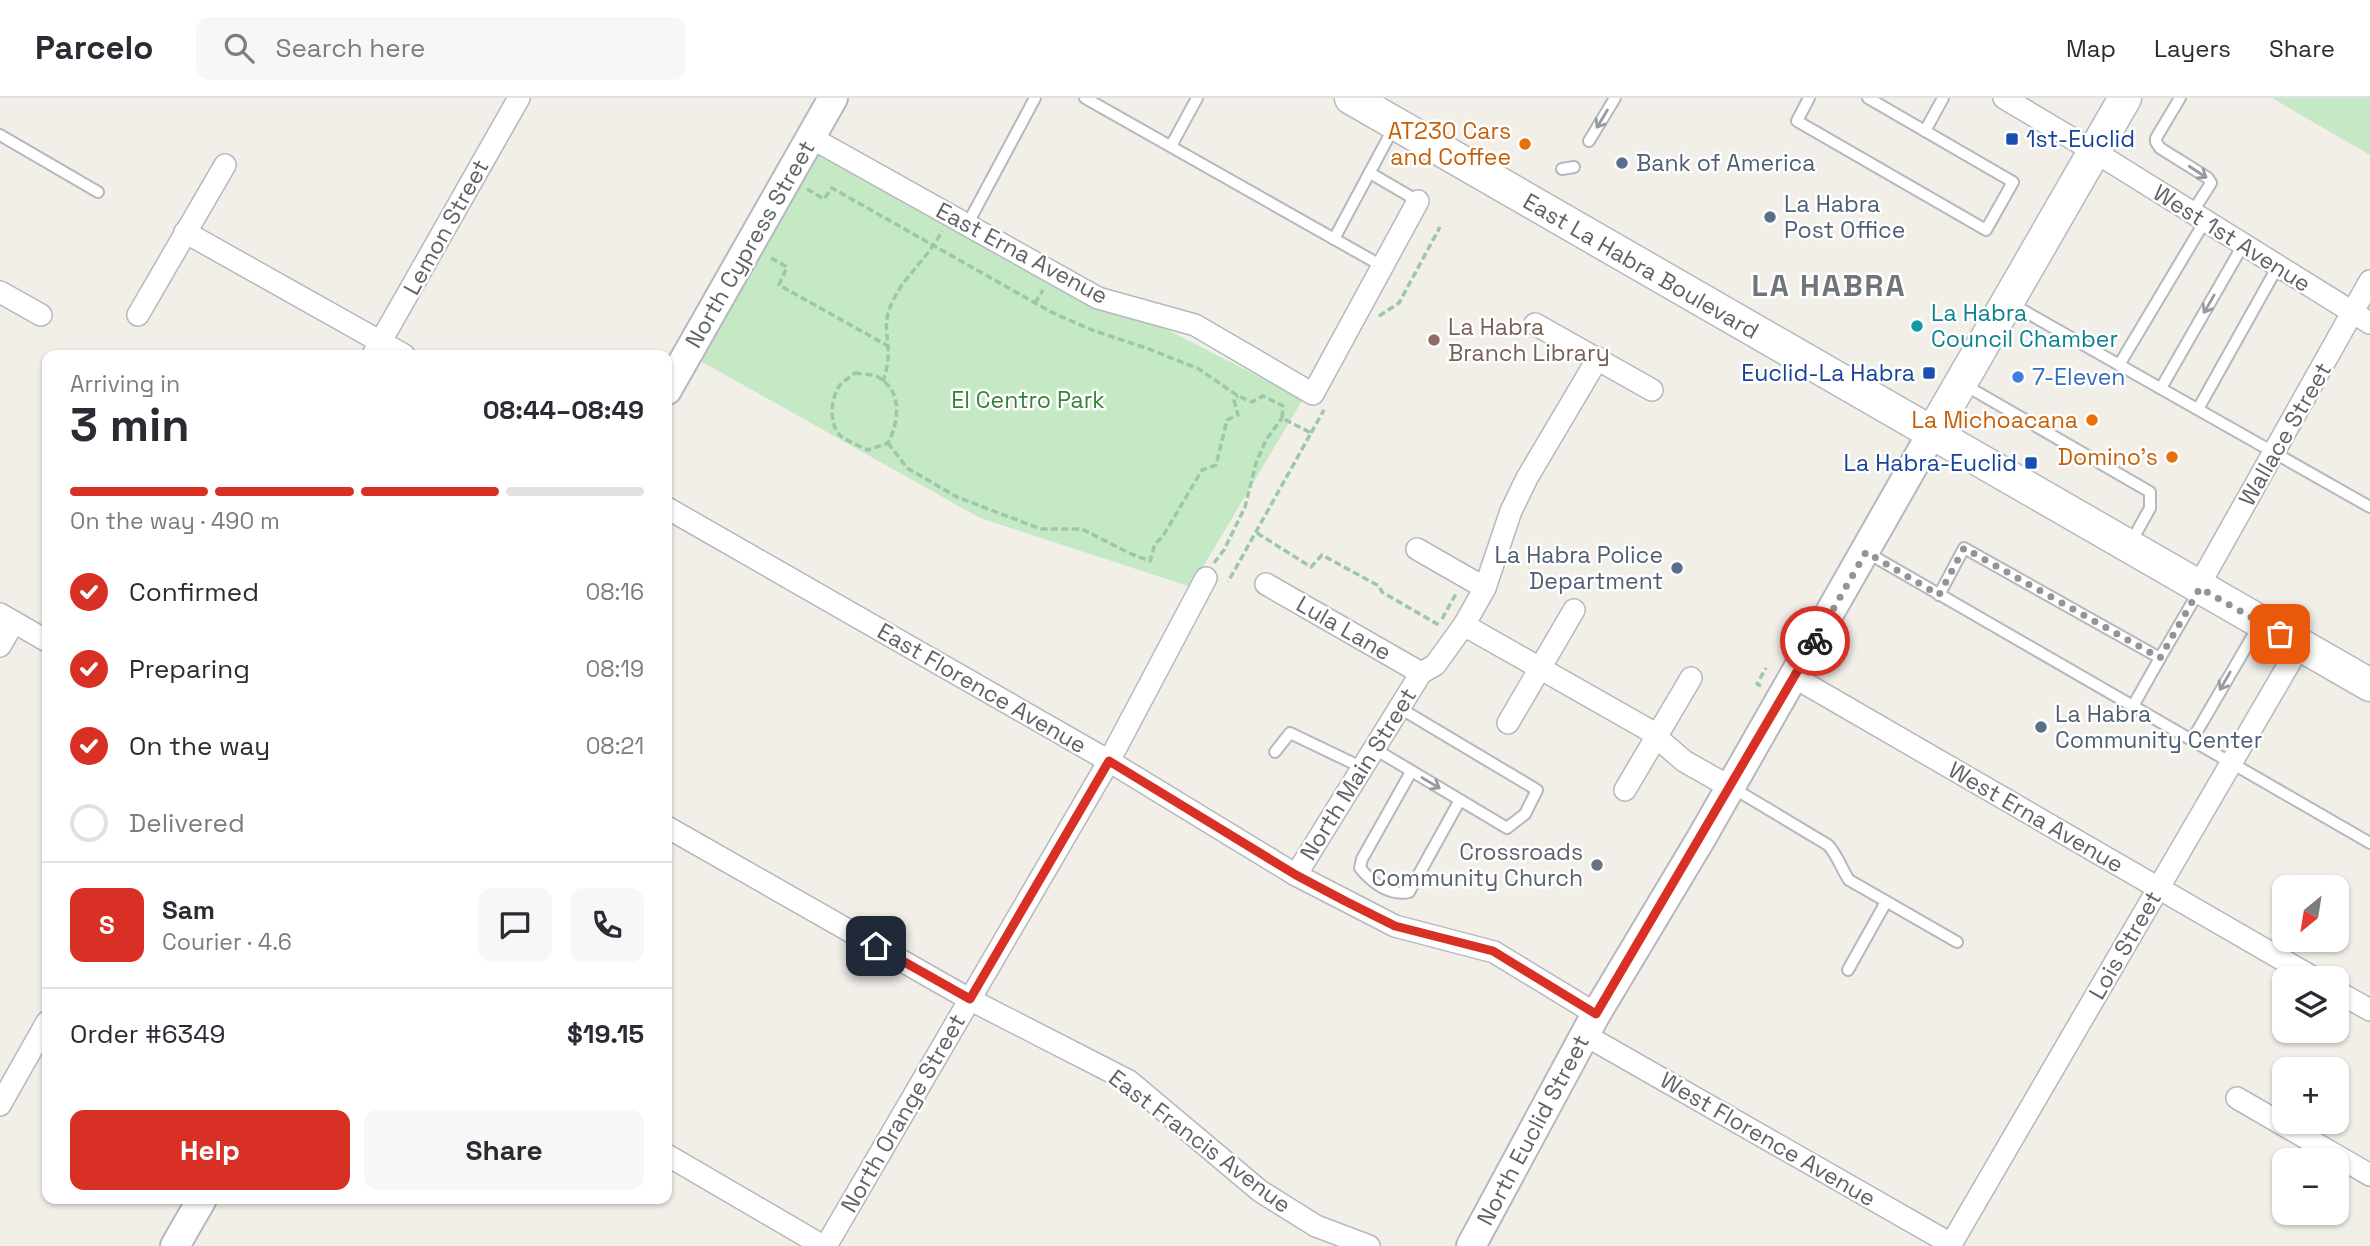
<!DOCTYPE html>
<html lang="en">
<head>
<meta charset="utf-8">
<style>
  body { margin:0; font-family:"Space Grotesk",sans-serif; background:#f7f7f7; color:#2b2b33; height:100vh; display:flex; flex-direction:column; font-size:26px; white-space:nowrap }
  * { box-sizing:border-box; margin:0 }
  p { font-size:23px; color:#7c7c81 }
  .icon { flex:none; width:38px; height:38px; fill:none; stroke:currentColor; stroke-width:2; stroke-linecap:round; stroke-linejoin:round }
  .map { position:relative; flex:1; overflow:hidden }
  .panel { position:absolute; left:42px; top:252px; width:630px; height:854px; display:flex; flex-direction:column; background:#fff; border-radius:14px; box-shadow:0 2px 5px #0004 }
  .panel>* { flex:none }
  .needle { width:46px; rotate:210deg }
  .buttons { position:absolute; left:2272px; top:777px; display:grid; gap:14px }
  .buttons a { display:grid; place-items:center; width:77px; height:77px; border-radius:14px; background:#fff; box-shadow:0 2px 5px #0004; font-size:35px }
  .pin { position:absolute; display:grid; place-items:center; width:60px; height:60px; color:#fff; margin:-30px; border-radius:14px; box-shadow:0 4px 10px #0006 }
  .courier { position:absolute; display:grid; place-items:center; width:70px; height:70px; margin:-35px; border:5px solid #d93025; border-radius:50%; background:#fff; color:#222; box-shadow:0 2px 9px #0007 }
  .summary em { font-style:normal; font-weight:600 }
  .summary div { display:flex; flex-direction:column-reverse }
  .summary { display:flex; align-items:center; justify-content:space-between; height:119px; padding:0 28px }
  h1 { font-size:46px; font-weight:600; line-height:52px }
  .bar { display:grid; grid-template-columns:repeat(4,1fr); gap:10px 7px; align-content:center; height:84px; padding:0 28px }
  .bar i { height:9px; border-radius:5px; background:#e1e1e2 }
  .bar .on { background:#d93025 }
  .bar p { grid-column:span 4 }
  .line { display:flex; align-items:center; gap:18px; padding:0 28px; border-top:2px solid #e1e1e2 }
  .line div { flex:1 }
  .round { display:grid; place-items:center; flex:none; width:74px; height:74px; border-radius:14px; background:#f7f7f7 }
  ol { padding:0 28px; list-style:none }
  li { display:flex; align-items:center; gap:21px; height:77px }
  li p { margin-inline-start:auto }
  li .icon { padding:7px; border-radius:50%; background:#d93025; color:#fff; stroke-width:4 }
  li:last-child { color:#7c7c81 }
  li i { width:38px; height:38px; border:4px solid #e1e1e2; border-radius:50% }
  .primary-button { display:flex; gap:14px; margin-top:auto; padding:14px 28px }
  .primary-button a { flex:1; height:80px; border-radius:14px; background:#d93025; color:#fff; font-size:28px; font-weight:600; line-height:80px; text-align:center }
  .primary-button a+a { background:#f7f7f7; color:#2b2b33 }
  header { display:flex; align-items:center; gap:42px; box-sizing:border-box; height:98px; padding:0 35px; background:#fff; border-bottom:2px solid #e1e1e2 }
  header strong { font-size:33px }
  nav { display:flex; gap:38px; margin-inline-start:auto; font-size:24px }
  .search { width:490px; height:63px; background:#f7f7f7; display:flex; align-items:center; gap:18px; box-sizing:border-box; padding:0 24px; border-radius:14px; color:#7c7c81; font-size:26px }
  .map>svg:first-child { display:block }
</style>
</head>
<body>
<header>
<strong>Parcelo</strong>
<div class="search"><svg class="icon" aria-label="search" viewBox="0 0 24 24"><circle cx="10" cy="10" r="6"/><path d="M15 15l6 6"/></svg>Search here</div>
<nav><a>Map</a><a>Layers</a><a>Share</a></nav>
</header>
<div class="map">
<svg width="2370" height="1148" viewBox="0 0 2370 1148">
  <rect width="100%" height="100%" fill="#f1efe8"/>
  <g fill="#c5e8c5">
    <polygon points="2272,0 2370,0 2370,57"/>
    <polygon points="816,52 1303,301 1191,489 980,420 690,257"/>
  </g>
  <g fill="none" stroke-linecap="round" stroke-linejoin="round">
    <g stroke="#b5b8bc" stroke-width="14">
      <g id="service">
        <polyline points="1085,0 1382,168"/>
        <polyline points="1809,0 1797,23 1986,132 2013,84 1868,0"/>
        <polyline points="2180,0 2156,40 2156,44 2160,50 2208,80 2211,85 2192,115"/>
        <polyline points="1925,33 1943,0"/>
        <polyline points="0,37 98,94"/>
        <polyline points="1589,43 1615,0"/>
        <polyline points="1171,48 1197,0"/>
        <polyline points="1562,71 1574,69"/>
        <polyline points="1370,75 1418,103"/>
        <polyline points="967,127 1035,0"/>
        <polyline points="1334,141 1394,29"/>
        <polyline points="2010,205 2370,409"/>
        <polyline points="2119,267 2205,123"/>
        <polyline points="1963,286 2150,394 2150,410 2130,446"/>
        <polyline points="2161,290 2243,147"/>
        <polyline points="2198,311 2278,168"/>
        <polyline points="1866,454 2370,745"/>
        <polyline points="1939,497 1964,450 2160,560 2133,608"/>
        <polyline points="2160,560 2199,493"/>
        <polyline points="2192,642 2259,527"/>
        <polyline points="1373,650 1507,730 1525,716 1537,692 1398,609"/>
        <polyline points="1275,654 1290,635 1361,669"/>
        <path d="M1411 674 1362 761 1360 770C1372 785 1390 798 1409 794L1460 702"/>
        <path d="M1733 690 1828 747C1838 758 1841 770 1849 782L1957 844"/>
        <polyline points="1848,872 1886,804"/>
      </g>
    </g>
    <g stroke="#b5b8bc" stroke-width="24">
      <g id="minor">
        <polyline points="2004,0 2095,54 2370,225"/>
        <polyline points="810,39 1098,200 1195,227 1313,296 1418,103"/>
        <polyline points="185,134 404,257"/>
        <polyline points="0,194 41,217"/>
        <polyline points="138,217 225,67"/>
        <polyline points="1535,226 1652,292"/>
        <polyline points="373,257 519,0"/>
        <polyline points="667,410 1109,663 1296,777 1395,828 1494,854 1596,916"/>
        <polyline points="1417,451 1485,490"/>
        <polyline points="1266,486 1421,575"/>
        <polyline points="2198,489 2370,183"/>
        <polyline points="0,516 47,543"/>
        <polyline points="1464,527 1647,631 1684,663 1730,689"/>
        <polyline points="0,548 14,524"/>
        <polyline points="1421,575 1435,567 1464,527 1485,490 1511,413 1527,380 1598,260"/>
        <polyline points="1794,579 2314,880"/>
        <polyline points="1508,625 1574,512"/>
        <polyline points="1625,692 1691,580"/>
        <polyline points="667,729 969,901 1129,983 1260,1093 1316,1128 1369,1148"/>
        <polyline points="1296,777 1421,575"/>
        <polyline points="2336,893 2370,912"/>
        <polyline points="1585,937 1951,1146"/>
        <polyline points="2237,1000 2370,1077"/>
        <polyline points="0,1007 47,924"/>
        <polyline points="667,1057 823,1148"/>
        <polyline points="826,1148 1109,663 1206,480"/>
        <polyline points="1950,1148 2300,547"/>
      </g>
    </g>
    <g stroke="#b5b8bc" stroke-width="32">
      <g id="tertiary">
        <polyline points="667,292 833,0"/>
        <polyline points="175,1148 202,1101"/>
        <polyline points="1471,1148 1596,916 1702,739 1932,335"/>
      </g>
    </g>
    <g stroke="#b6babf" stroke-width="35">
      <g id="secondary">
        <polyline points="1351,0 2370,587"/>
        <polyline points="1932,335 2125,0"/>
      </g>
    </g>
    <g stroke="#9cc7a9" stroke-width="3.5" stroke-dasharray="7 3.5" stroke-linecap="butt">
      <polyline points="807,91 824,101 832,90 1051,214 1092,232 1149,251 1199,271 1238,298 1252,304 1263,298 1283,308 1282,320 1311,335 1228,484"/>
      <polyline points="771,160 787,169 779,187 888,248"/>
      <polyline points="1035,205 1043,192"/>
      <polyline points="1379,218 1399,205 1440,129"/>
      <path d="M855 275C862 276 872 276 878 279 903 293 899 324 888 345L868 352C860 348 849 344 842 339 828 329 830 298 841 286 845 282 851 279 855 275Z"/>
      <path d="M883 284C887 271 889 261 888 247 887 235 885 227 888 215 898 182 927 163 942 133"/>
      <polyline points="1311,335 1324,312"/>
      <polyline points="888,345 907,370 957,399 1041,431 1082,431 1129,455 1150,463 1155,446 1163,438 1202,372 1216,367 1227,322 1238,317 1234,302 1238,298"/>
      <polyline points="1257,435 1311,469 1322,457 1379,488 1382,494 1439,527"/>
      <polyline points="1214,465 1224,452 1245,409 1256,365 1266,342 1282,320"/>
      <polyline points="1442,521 1457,494"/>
      <polyline points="1761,588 1757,586 1766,570"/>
    </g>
    <use href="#service" stroke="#fff" stroke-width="10"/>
    <use href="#minor" stroke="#fff" stroke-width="21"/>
    <use href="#tertiary" stroke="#fff" stroke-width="28"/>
    <use href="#secondary" stroke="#fff" stroke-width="32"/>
  </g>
  <defs><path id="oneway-shaft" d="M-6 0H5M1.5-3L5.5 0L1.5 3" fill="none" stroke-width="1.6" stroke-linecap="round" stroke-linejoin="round" transform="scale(1.75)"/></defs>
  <g stroke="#979a9d">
    <use href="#oneway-shaft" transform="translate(1602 21) rotate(121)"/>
    <use href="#oneway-shaft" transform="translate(2198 74) rotate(33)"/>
    <use href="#oneway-shaft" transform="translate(2209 206) rotate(120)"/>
    <use href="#oneway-shaft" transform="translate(2225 583) rotate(120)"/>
    <use href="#oneway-shaft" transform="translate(1431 685) rotate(31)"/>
  </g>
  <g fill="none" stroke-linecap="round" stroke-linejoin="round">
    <polyline stroke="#929495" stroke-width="7" stroke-dasharray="0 12.6" points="1815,543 1866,454 1939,497 1964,450 2160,560 2200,490 2280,536"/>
    <polyline stroke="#d93025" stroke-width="9" points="876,848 970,901 1109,663 1296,777 1345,803 1395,828 1493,853 1596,916 1815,543"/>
  </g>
  <g fill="#1a4fb4" stroke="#fff" stroke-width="2.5">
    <rect x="2005" y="34" width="14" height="14" rx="3.5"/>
    <rect x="1922" y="268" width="14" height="14" rx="3.5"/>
    <rect x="2024" y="358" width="14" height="14" rx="3.5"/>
  </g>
  <g fill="#e8710a" stroke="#fff" stroke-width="2.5">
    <circle cx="1525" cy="46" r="7"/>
    <circle cx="2092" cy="322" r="7"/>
    <circle cx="2172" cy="359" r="7"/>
  </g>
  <g fill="#5c6f8a" stroke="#fff" stroke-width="2.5">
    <circle cx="1622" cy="65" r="7"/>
    <circle cx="1770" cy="119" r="7"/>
    <circle cx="1677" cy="470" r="7"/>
    <circle cx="2041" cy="629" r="7"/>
  </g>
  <circle fill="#0f9aa8" stroke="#fff" stroke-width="2.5" cx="1917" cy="228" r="7"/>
  <circle fill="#8d6e63" stroke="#fff" stroke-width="2.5" cx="1434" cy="242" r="7"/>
  <circle fill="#3f7fe0" stroke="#fff" stroke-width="2.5" cx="2018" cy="279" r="7"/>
  <circle fill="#6b7280" stroke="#fff" stroke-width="2.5" cx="1597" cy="767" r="7"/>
  <g text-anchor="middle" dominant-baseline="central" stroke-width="5" stroke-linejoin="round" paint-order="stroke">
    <g font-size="23" fill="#c56008" stroke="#fff" text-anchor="end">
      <text x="1511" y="33">AT230 Cars<tspan x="1511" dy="26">and Coffee</tspan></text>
      <text x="2078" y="322">La Michoacana</text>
      <text x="2158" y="359">Domino's</text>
    </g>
    <g font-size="23" fill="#164399" stroke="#fff" text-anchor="end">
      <text x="2026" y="41" text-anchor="start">1st-Euclid</text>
      <text x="1915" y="275">Euclid-La Habra</text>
      <text x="2017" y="365">La Habra-Euclid</text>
    </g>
    <g font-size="23" fill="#4e5e75" stroke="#fff" text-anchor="start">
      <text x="1636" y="65">Bank of America</text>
      <text x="1784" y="106">La Habra<tspan x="1784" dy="26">Post Office</tspan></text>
      <text x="1663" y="457" text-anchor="end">La Habra Police<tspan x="1663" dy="26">Department</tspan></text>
      <text x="2055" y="616">La Habra<tspan x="2055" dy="26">Community Center</tspan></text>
    </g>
    <g font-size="23" fill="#5f6368" stroke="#fff">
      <text transform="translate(446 129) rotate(-61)">Lemon Street</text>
      <text transform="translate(2232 140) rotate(32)">West 1st Avenue</text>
      <text transform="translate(750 146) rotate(-60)">North Cypress Street</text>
      <text transform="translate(1022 155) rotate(28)">East Erna Avenue</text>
      <text transform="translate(1641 168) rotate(30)">East La Habra Boulevard</text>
      <text transform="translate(2285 336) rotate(-60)">Wallace Street</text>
      <text transform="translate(1344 530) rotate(30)">Lula Lane</text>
      <text transform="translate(982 590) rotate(30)">East Florence Avenue</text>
      <text transform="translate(1358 676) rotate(-58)">North Main Street</text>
      <text transform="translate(2036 719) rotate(30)">West Erna Avenue</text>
      <text transform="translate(2125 847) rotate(-60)">Lois Street</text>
      <text transform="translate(903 1015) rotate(-60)">North Orange Street</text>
      <text transform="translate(1533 1032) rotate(-62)">North Euclid Street</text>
      <text transform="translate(1768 1041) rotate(30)">West Florence Avenue</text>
      <text transform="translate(1200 1043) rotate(37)">East Francis Avenue</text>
    </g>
    <g font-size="23" fill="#0d838f" stroke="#fff" text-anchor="start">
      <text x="1931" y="215">La Habra<tspan x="1931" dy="26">Council Chamber</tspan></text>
    </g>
    <g font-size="23" fill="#785e54" stroke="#fff" text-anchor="start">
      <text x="1448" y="229">La Habra<tspan x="1448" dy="26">Branch Library</tspan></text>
    </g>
    <g font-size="23" fill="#366cbe" stroke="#fff" text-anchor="start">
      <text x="2032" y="279">7-Eleven</text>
    </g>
    <g font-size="23" fill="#348238" stroke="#fff">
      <text x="1028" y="302">El Centro Park</text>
    </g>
    <g font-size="23" fill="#5b616d" stroke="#fff" text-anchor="end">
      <text x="1583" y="754">Crossroads<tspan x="1583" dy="26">Community Church</tspan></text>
    </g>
    <g font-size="30" font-weight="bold" letter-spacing="2" fill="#70757a" stroke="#fff">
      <text x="1829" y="187">LA HABRA</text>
    </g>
  </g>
</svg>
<div class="buttons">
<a><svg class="needle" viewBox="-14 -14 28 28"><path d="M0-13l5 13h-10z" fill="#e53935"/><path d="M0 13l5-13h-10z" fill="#7c7c81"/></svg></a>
<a><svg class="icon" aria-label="layers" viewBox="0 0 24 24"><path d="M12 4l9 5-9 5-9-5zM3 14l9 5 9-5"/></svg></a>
<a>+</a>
<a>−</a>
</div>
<div class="pin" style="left:2280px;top:536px;background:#ea580c"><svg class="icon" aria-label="bag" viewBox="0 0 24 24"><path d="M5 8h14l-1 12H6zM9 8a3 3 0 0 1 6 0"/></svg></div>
<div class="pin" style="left:876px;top:848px;background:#1f2937"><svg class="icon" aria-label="home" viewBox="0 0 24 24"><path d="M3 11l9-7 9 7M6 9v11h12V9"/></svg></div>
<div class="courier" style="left:1815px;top:543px"><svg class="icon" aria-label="bike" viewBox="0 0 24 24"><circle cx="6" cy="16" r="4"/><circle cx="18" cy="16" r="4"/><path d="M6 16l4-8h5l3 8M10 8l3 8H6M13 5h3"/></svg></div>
<section class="panel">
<div class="summary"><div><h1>3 min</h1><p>Arriving in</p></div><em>08:44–08:49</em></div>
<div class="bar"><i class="on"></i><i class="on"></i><i class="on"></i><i></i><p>On the way · 490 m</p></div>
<ol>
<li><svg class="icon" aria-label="check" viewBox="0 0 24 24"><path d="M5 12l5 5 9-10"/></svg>Confirmed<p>08:16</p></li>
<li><svg class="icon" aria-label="check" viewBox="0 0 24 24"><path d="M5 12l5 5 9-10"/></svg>Preparing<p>08:19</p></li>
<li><svg class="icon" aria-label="check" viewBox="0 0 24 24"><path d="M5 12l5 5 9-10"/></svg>On the way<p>08:21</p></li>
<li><i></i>Delivered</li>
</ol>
<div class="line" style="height:126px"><b class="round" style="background:#d93025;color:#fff">S</b><div><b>Sam</b><p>Courier · 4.6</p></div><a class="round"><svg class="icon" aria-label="chat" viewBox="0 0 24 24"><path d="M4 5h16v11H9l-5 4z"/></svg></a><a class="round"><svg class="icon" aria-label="phone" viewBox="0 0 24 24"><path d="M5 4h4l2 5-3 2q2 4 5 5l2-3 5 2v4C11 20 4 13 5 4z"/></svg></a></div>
<div class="line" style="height:91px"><div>Order #6349</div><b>$19.15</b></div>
<div class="primary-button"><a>Help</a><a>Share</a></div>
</section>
</div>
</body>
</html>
